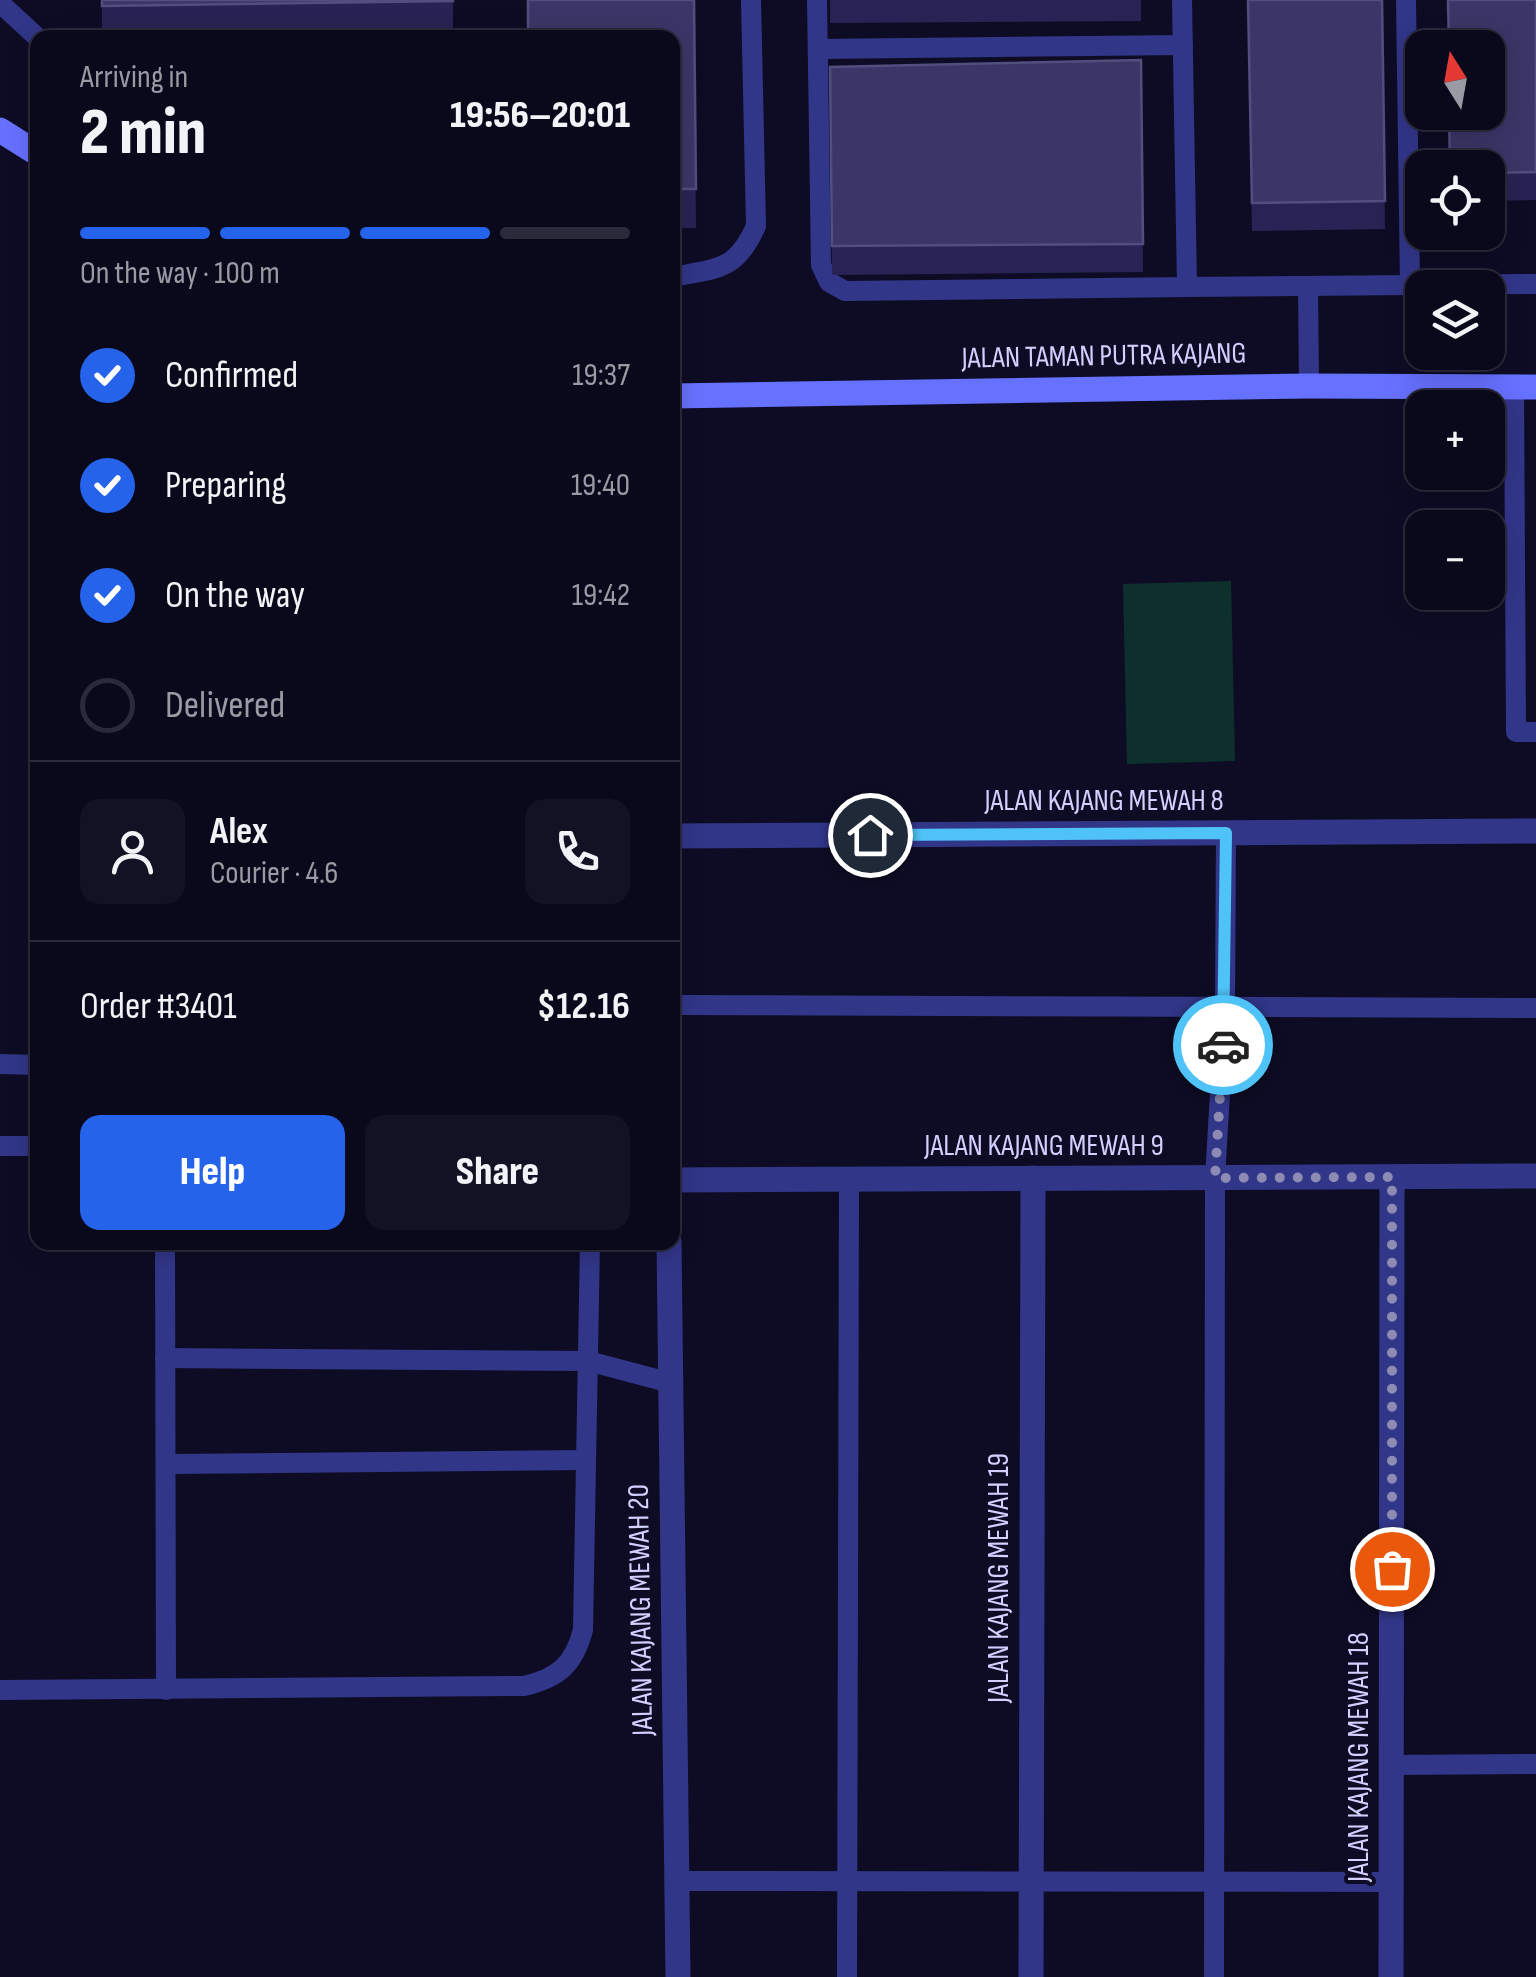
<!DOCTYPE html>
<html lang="en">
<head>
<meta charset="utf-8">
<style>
  body { margin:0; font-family:"Sofia Sans Condensed",sans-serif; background:#131225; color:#f1f3f6; height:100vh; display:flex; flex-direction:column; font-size:38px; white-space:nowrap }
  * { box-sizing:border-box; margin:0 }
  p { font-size:32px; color:#999aa3 }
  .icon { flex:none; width:55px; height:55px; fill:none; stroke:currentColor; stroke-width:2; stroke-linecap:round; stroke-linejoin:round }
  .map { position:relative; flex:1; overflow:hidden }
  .sheet { position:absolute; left:30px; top:30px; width:650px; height:1220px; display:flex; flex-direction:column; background:#0a091c; border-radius:20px; box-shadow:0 5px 25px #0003,0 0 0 2px #2a2a3b }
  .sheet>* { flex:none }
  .needle { width:65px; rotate:349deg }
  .tools { position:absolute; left:1405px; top:30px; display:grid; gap:20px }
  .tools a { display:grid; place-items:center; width:100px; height:100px; border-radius:20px; background:#0a091c; box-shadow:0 5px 25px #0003,0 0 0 2px #2a2a3b; font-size:50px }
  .pin { position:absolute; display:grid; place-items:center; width:85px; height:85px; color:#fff; margin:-42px; border:5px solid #fff; border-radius:50%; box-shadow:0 2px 10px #0007 }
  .courier { position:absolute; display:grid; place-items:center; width:100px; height:100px; margin:-50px; border:8px solid #4fc3f7; border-radius:50%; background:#fff; color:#222; box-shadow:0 2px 12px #0007 }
  .summary em { font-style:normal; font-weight:800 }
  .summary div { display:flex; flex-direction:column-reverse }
  .summary { display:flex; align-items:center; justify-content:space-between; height:170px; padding:0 50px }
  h1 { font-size:65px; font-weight:800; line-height:75px }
  .bar { display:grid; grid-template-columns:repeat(4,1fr); gap:15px 10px; align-content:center; height:120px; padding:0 50px }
  .bar i { height:12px; border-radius:8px; background:#2a2a3b }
  .bar .selected { background:#2563eb }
  .bar p { grid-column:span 4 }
  .line { display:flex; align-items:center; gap:25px; padding:0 50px; border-top:2px solid #2a2a3b }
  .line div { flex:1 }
  .round { display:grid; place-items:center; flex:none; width:105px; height:105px; border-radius:20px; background:#131225 }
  ol { padding:0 50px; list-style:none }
  li { display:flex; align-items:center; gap:30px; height:110px }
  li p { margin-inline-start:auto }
  li .icon { padding:10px; border-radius:50%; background:#2563eb; color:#fff; stroke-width:4 }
  li:last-child { color:#999aa3 }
  li i { width:55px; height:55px; border:5px solid #2a2a3b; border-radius:50% }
  .button { display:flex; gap:20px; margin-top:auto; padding:20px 50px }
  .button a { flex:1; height:115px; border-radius:20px; background:#2563eb; color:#fff; font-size:40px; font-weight:800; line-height:115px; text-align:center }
  .button a+a { background:#131225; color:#f1f3f6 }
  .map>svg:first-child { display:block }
</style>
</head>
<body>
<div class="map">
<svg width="1536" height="1977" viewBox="0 0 1536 1977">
  <rect width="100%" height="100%" fill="#0e0c25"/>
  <polygon fill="#0e302c" points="1231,581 1235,761 1127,764 1123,584"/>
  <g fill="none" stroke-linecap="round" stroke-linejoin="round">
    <g stroke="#323689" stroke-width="20">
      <polyline points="817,0 821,265 829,282 845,291 1187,287 1182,0"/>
      <polyline points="1406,0 1410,285"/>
      <polyline points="0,3 38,38"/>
      <polyline points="819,49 1183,45"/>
      <path d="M672 277C718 268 736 271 756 226L751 0"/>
      <polyline points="1308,286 1309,386"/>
      <polyline points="1187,287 1536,284"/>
      <polyline points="1514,387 1516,732 1536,732"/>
      <polyline points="672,1005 1536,1008"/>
      <polyline points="0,1064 38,1065"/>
      <polyline points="0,1146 38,1146"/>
      <polyline points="165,1242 166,1690"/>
      <polyline points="165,1358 588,1361 671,1383"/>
      <polyline points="166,1464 586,1460"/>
      <path d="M0 1690 524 1686C559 1678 574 1664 583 1630L590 1242"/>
      <polyline points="1391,1765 1536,1764"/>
      <polyline points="677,1881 1391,1882"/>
      <polyline points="847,1977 849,1179"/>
      <polyline points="1214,1977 1215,1178 1225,1008 1226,833"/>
    </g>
    <g stroke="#323689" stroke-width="25">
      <polyline points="672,836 1536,831"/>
      <polyline points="672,1180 1536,1176"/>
      <polyline points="669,1242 678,1977"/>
      <polyline points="1031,1977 1033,1178"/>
      <polyline points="1391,1977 1392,1177"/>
    </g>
    <g stroke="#6771ff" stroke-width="25">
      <polyline points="0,130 38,154"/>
      <polyline points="672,396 1309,386 1536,387"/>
    </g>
  </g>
  <g fill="#292355">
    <rect x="102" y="0" width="351" height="38"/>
    <polygon points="694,0 696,228 672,228 672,38"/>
    <polygon points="830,0 1141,0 1141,21 830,23"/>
    <polygon points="1248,0 1382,0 1385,229 1252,231"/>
    <polygon points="1536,0 1536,200 1488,201 1488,168"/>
    <polygon points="1141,60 1143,272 832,275 830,67"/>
  </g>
  <g fill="#3b3667" stroke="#524e7f" stroke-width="2.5">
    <polygon points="102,0 453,0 453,1 102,6"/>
    <polygon points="528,0 694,0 696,189 672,189 672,38 528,38"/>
    <polygon points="1248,0 1382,0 1385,201 1252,203"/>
    <polygon points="1448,0 1536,0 1536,172 1488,173 1488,168 1450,168 1449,112 1488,112 1488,48 1449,48"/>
    <polygon points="1141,60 1143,244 832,246 830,67"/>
  </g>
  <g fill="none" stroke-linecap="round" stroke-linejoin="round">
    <polyline stroke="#8d8bb3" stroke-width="10" stroke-dasharray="0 18" points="1223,1045 1215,1178 1392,1177 1392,1569"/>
    <polyline stroke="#4fc3f7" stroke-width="12" points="870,835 1226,833 1223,1045"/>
  </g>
  <g text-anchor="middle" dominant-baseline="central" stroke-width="8" stroke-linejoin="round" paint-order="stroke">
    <g font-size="30" fill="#d1d0ff" stroke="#0e0c25">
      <text transform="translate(1104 356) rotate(-1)">JALAN TAMAN PUTRA KAJANG</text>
      <text x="1104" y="801">JALAN KAJANG MEWAH 8</text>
      <text x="1044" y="1146">JALAN KAJANG MEWAH 9</text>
      <text transform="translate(999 1578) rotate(-90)">JALAN KAJANG MEWAH 19</text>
      <text transform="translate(641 1610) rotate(-91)">JALAN KAJANG MEWAH 20</text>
      <text transform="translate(1359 1757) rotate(-90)">JALAN KAJANG MEWAH 18</text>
    </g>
  </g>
</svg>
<div class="tools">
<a><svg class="needle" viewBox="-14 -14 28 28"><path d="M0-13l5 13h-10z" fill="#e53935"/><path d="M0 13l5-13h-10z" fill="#999aa3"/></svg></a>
<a><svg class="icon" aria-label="locate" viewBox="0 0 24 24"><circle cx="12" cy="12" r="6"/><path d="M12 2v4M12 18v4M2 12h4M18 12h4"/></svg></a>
<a><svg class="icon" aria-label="layers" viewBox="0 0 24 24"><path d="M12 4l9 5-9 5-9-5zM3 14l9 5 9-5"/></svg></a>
<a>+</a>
<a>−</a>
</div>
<div class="pin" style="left:1392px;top:1569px;background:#ea580c"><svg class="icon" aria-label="bag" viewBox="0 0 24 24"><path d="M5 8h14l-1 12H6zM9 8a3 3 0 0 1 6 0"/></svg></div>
<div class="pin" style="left:870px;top:835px;background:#1f2937"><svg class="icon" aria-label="home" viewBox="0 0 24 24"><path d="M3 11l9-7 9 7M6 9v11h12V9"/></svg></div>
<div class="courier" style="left:1223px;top:1045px"><svg class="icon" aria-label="car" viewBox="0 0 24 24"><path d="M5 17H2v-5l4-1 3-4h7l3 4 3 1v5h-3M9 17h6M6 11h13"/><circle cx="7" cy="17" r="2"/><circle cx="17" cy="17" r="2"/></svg></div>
<section class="sheet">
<div class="summary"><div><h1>2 min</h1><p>Arriving in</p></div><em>19:56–20:01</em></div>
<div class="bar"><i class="selected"></i><i class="selected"></i><i class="selected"></i><i></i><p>On the way · 100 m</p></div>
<ol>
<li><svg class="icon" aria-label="check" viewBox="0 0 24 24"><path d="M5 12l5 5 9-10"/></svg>Confirmed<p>19:37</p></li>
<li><svg class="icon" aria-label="check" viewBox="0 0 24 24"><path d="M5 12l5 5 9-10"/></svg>Preparing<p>19:40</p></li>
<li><svg class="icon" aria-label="check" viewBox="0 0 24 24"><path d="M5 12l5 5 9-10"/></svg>On the way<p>19:42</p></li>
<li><i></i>Delivered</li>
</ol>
<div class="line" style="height:180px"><a class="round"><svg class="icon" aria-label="person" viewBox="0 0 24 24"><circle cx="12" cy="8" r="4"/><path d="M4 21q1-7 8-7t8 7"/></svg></a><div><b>Alex</b><p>Courier · 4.6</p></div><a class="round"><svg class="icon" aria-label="phone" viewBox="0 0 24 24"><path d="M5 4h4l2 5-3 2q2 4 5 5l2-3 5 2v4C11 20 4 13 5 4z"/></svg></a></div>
<div class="line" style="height:130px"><div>Order #3401</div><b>$12.16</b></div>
<div class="button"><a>Help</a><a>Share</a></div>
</section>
</div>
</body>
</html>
